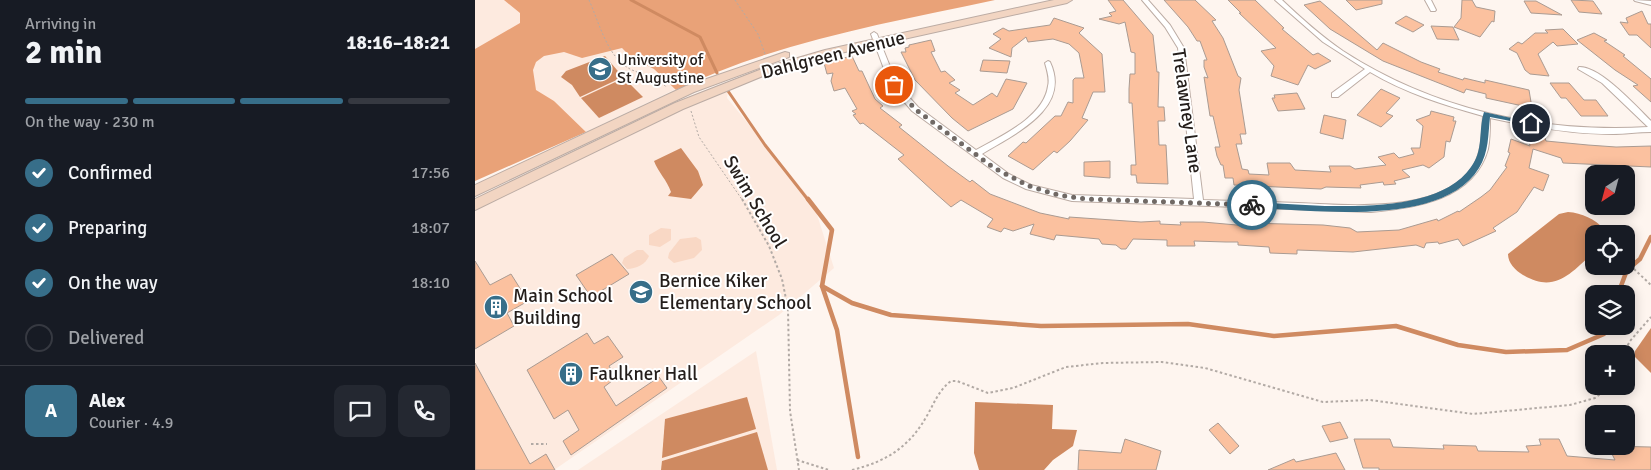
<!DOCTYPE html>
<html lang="en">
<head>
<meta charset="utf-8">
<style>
  body { margin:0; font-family:Signika,sans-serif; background:#242831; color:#f1f3f6; height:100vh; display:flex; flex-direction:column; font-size:19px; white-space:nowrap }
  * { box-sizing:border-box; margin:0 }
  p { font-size:16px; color:#9ea1a6 }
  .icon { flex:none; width:28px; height:28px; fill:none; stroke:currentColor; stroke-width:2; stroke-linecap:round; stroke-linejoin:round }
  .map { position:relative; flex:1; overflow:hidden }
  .sheet { display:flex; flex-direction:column; background:#171b24; width:475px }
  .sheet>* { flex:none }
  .needle { width:32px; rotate:216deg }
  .tools { position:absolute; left:1110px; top:165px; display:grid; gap:10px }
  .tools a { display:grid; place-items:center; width:50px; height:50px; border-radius:10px; background:#171b24; box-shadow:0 2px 12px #0003; font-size:25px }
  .pin { position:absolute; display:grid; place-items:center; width:42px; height:42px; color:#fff; margin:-21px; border:2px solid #fff; border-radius:50%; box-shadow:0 1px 5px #0007 }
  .courier { position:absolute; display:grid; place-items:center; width:50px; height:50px; margin:-25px; border:4px solid #376e89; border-radius:50%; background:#fff; color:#222; box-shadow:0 1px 6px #0007 }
  .overview em { font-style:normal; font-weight:700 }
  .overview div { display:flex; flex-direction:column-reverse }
  .overview { display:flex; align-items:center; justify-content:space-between; height:85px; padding:0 25px }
  h1 { font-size:32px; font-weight:700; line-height:38px }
  .bar { display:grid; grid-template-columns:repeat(4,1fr); gap:8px 5px; align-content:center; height:60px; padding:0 25px }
  .bar i { height:6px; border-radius:4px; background:#363941 }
  .bar .current { background:#376e89 }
  .bar p { grid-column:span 4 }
  .line { display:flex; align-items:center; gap:12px; padding:0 25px; border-top:1px solid #363941 }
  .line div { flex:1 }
  .round { display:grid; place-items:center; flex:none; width:52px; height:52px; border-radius:10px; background:#242831 }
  ol { padding:0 25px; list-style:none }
  li { display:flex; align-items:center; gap:15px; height:55px }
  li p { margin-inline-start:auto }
  li .icon { padding:5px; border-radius:50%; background:#376e89; color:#fff; stroke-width:4 }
  li:last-child { color:#9ea1a6 }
  li i { width:28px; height:28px; border:2px solid #363941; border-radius:50% }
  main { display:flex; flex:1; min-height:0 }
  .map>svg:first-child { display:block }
</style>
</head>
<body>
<main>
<section class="sheet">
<div class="overview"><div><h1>2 min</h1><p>Arriving in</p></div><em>18:16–18:21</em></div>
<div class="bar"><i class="current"></i><i class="current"></i><i class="current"></i><i></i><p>On the way · 230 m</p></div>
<ol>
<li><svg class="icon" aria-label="check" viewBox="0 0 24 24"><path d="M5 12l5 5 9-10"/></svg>Confirmed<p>17:56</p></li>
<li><svg class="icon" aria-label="check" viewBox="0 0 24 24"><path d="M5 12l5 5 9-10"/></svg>Preparing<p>18:07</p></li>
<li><svg class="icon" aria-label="check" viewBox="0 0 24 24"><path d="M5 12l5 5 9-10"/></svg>On the way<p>18:10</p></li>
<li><i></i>Delivered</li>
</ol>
<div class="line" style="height:90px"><b class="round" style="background:#376e89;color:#fff">A</b><div><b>Alex</b><p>Courier · 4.9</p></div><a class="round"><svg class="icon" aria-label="chat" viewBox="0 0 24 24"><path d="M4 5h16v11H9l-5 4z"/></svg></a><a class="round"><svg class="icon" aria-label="phone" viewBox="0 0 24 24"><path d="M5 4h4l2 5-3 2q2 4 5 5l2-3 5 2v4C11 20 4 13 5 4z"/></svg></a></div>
</section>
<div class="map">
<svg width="1176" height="470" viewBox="0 0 1176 470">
  <rect width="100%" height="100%" fill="#fef5ef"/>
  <g fill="#fdeadf">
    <polygon points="0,0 163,0 228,76 111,132 79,101 0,73"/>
    <polygon points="253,91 252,98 338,202 359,268 304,315 79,470 0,470 0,209 210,106"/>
    <polygon points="281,351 302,470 103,470"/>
  </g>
  <g fill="#f9d8c5">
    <polygon points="186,228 196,229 196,240 185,247 174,245 174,235"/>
    <polygon points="221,237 226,240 227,250 219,258 199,263 193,258 194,253 205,239"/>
    <path d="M162 250H168L174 256C171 264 161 269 152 269L147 263 149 258Z"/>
  </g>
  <path fill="#e9a278" d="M29 0H520C412 23 301 42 201 90L179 69 157 58 147 48 107 58 89 52 69 56 61 62 58 70 61 90 79 101 111 132 0 181V49L45 23V13Z"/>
  <g fill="#cf8a61">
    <polygon points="130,56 148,77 105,97 97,85 86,77 91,71"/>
    <polygon points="149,78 168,97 124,118 106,98"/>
    <path d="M206 148 223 171 228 185 216 199 193 196 196 192C192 180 183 172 179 161Z"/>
    <path d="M1093 212C1107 213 1120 219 1129 229L1128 234H1119V252C1096 273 1080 294 1048 275 1040 270 1033 263 1033 254L1084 214Z"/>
    <polygon points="1176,328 1176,373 1159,356 1160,351"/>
    <polygon points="272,397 281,429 187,458 190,419"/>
    <polygon points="500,402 578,405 577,429 602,430 598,446 578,460 569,470 504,470 499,453"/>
    <polygon points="282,432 293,470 186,470 187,461"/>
  </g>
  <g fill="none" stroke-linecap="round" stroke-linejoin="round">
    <g stroke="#cf8a61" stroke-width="3">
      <polyline points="156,0 225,37 242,73"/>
      <polyline points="253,91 290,145 334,201"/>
    </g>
    <g stroke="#cf8a61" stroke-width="4.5">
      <polyline points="333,199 357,230 347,286 362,330 383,457"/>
      <polyline points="347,286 377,303 416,315 566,326 713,324 799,336 921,326 983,345 1031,352 1092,350 1129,334 1132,326"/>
      <polyline points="1143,294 1152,270 1165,259 1176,237"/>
    </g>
  </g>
  <g fill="#fbc19f" stroke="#aa9b92">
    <polygon points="633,0 648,0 678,35 682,72 684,72 683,107 689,107 690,121 683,121 684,145 691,145 693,184 662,183 661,175 656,175 656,165 661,165 657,103 654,103 654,89 655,74 660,74 660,53 656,52 650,22 644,24 624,19 637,16 634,13 641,11"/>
    <polygon points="689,0 720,0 741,20 737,21 748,38 763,76 766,78 764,90 771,134 765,134 767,144 761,144 767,169 773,170 774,174 794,175 792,163 815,163 820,170 856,172 854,166 875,166 880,169 911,165 903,157 919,153 924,158 939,154 936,148 945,148 948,126 941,120 955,115 956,111 979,117 978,121 981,121 975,142 971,141 969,157 954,168 948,165 927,170 935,177 919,181 921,184 909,185 908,182 885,185 886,188 851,187 846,189 759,185 758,178 750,178 748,165 746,165 742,156 740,147 745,147 738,116 735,116 729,77 733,78 729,67 729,60 732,60 725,41 722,41 713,27"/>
    <polygon points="753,0 780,0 809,28 807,29 838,55 843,53 856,61 840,69 833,65 823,85 796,76 799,66 786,51 801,48 764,13 766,13"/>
    <polygon points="871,0 907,0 907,4 881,10"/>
    <polygon points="987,0 997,0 1001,7 1020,11 1019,22 1017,21 1005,37 979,27 986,18"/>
    <polygon points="1096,0 1118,1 1127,14 1104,12"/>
    <polygon points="845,1 902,50 908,43 946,62 965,69 963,72 988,80 989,78 1010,83 1010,80 1054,90 1057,108 1011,98 1011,94 991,89 989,93 908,61 855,29 829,5"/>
    <polygon points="1049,1 1061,1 1087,15 1056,13"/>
    <polygon points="1167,11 1173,24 1176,24 1176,48 1162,35 1154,35 1145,22 1153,23 1151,18"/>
    <polygon points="931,16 949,25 938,32 920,23"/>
    <polygon points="579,18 609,28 604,33 627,54 630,92 618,92 607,118 613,120 595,141 582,153 579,151 558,170 533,156 548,142 551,143 580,116 586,116 593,102 598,103 598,80 600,78 609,78 604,53 594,44 578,39 553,42 551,37 537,48 536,57 514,48 526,39 518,34 528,28 534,31 575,25"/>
    <polygon points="956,26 978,27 984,40 962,39"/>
    <polygon points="1088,29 1103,44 1082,46 1078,42 1063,54 1074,76 1055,74 1050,70 1042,53 1034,49 1043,42 1047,44 1060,33 1073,33 1070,30"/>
    <polygon points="1119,33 1132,40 1129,41 1150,55 1148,56 1176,79 1176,102 1158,86 1163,85 1140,70 1102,40"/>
    <polygon points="456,40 460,51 456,52 466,72 470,71 480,80 474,83 485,90 480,93 498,105 517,93 522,97 531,79 552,83 538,109 493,131 477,118 440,80 426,52 431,52 430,48 434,47 434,45"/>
    <polygon points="377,56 384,71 387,71 400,99 408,106 405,108 427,125 424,127 473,166 495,182 497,180 515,194 565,213 594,219 594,217 666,222 685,221 685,224 706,225 705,222 728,222 773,226 772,223 848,225 875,228 882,232 924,230 962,219 963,221 983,211 984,212 1006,197 1015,190 1032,167 1030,166 1035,153 1033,152 1036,139 1055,146 1053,134 1070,138 1071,141 1113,145 1141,147 1176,146 1176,167 1088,163 1086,158 1058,149 1054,168 1074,175 1068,191 1059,187 1042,212 1018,228 1021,231 988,246 983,239 964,244 963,242 951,243 949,248 941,245 878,252 822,250 822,254 795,253 794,247 763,245 763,242 751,242 719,241 720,246 692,246 692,240 658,239 651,249 646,249 641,245 627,244 624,239 581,235 579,240 555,234 559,224 538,231 529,228 526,232 512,227 518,219 486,200 476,207 459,192 423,159 429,155 388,123 385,124 378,115 381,114 377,111 382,109 370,88 359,91 356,81 358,73 352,74 349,63"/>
    <polygon points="508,60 535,61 532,73 505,71"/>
    <polygon points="1075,83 1094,83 1109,100 1121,100 1133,116 1106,116 1091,98 1086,98"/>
    <polygon points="906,89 925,98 911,113 918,116 906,127 882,115"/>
    <polygon points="822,93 830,109 803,111 797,98 800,98 799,95"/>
    <polygon points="849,115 871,120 868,139 845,133"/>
    <polygon points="635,161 635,178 609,176 609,162"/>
    <polygon points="137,254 154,274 116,297 101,275"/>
    <polygon points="0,261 15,285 36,274 53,301 32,313 39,326 0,349"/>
    <polygon points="112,333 119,344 133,336 148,357 134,366 141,378 129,387 141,406 184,377 192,388 96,455 88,441 104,430 93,410 79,419 52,370"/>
    <polygon points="0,363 55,464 71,454 80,470 0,470"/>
    <polygon points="865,422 873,438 855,442 847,426"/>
    <polygon points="743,423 764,446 755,454 734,430"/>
    <polygon points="650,439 686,451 681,470 603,470 604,450 646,453"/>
    <polygon points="879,439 915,439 918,447 969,449 968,445 1001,446 1003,451 1054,452 1051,446 1066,445 1064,439 1084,439 1092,456 1140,460 1133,446 1176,447 1176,470 904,470 904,468 888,468"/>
    <polygon points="861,453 870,470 793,470 819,459 821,462"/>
  </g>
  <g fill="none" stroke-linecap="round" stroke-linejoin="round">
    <g stroke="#bcaca4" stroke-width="2">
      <g id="street">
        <path d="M667 0H673L695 25 709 48 728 200C760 201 791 202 823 203 874 205 968 215 999 165 1007 150 1007 133 1008 116 969 105 930 93 895 72L863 97H857V93L890 69 848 42 800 0H807C826 18 846 36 868 51 959 110 1066 133 1173 127L1127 83 1103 69 1104 67C1125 66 1161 106 1176 121V132C1163 132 1150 134 1138 134 1096 134 1056 127 1015 118 1015 128 1015 139 1013 149 999 200 940 208 896 212L597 201 551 189 528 178 437 111 415 85 396 34 399 32 402 34 422 84 443 107 501 150C526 136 569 117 573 86 575 79 572 70 570 63L573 61 575 62C597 109 539 134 507 154L534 174 556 185 597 195 719 199 703 48 690 27Z"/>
        <polygon points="950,0 956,0 961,10 960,11 956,11"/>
        <polygon points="1159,0 1176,1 1176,5 1160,1"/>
      </g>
    </g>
    <g stroke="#bcaca4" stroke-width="2">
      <g id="secondary">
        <polygon points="579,0 597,0 592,3 352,56 300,71 208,109 0,210 0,199 200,103 292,67 350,50"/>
        <polygon points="310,52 314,53 314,57 219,92 0,196 0,185 211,86"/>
      </g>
    </g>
    <g stroke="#b2aaa5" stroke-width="1" stroke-dasharray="2 2" stroke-linecap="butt">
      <path d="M114 0C124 22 132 57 155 69 169 76 181 75 192 88"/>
      <polyline points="260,0 283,34 290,54"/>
      <polyline points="216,111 224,137 268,201"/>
    </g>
    <g stroke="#b2aaa5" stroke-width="2" stroke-dasharray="2.5 2.5" stroke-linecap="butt">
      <polyline points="267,199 294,246 307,279 313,309 315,411 324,470"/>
      <polyline points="1159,269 1176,285"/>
      <polyline points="1148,354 1155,341 1176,317"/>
      <polyline points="56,444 72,444"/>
      <polyline points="322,460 354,470"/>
      <path d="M377 470C413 461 436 446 454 412 460 401 465 389 476 381H482L513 393 538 388 591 367 628 363 687 362 730 368 848 402 895 400 998 414 1095 405 1120 398 1136 386"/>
    </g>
    <use href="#street" fill="#fff" fill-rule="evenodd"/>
    <use href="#secondary" fill="#f2d5c2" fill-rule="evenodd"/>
  </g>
  <path fill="#376e89" d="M1009 112 1059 123 1056 125 1015 117C1013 135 1014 152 1004 168 968 228 837 210 777 208L773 205 777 202C835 204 959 221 996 167 1009 150 1003 131 1009 112Z"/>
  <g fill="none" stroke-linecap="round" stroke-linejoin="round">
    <polyline stroke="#706965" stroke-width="5" stroke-dasharray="0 9" points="419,85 440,109 519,168 554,186 583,195 612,199 777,205"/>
  </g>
  <defs>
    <g id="university-disc" transform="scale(1.25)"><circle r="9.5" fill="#376e89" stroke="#fff"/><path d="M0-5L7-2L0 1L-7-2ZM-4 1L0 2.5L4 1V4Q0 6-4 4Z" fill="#fff"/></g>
    <g id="school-disc" transform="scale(1.25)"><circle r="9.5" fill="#376e89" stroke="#fff"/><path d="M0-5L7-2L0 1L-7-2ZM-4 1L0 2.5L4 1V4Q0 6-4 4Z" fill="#fff"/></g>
    <g id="building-disc" transform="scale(1.25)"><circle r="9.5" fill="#376e89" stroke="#fff"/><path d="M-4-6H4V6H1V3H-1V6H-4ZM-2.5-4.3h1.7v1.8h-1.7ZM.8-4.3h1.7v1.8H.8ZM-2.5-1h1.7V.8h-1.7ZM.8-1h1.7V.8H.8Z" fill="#fff"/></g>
  </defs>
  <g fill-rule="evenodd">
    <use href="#university-disc" x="125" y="69"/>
    <use href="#school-disc" x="166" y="292"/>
    <use href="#building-disc" x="21" y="307"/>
    <use href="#building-disc" x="96" y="374"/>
  </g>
  <g text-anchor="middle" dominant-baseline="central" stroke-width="4" stroke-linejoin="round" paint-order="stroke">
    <g font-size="16" fill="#241e1b" stroke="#fff" text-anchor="start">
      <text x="142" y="60">University of<tspan x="142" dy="18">St Augustine</tspan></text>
    </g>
    <g font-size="19" fill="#241e1b" stroke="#fff">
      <text transform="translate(358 55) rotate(-14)">Dahlgreen Avenue</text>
      <text transform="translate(712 111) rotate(82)">Trelawney Lane</text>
      <text transform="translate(280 202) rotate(59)">Swim School</text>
    </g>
    <g font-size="19" fill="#241e1b" stroke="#fff" text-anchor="start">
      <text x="184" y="281">Bernice Kiker<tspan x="184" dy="22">Elementary School</tspan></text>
      <text x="38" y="296">Main School<tspan x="38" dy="22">Building</tspan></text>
      <text x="114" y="374">Faulkner Hall</text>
    </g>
  </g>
</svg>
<div class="tools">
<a><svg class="needle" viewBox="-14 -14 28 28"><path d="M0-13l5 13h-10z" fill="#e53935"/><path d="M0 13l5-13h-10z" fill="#9ea1a6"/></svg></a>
<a><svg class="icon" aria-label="locate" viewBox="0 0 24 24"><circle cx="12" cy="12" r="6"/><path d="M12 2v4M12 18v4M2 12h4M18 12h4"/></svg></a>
<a><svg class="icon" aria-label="layers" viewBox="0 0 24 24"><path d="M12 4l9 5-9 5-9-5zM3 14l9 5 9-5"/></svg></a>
<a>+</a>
<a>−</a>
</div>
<div class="pin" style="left:419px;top:85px;background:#ea580c"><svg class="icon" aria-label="bag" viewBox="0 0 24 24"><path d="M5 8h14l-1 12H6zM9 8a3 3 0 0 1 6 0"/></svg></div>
<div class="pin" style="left:1056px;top:123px;background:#1f2937"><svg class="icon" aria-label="home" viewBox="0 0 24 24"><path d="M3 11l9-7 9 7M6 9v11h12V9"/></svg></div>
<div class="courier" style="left:777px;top:205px"><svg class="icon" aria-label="bike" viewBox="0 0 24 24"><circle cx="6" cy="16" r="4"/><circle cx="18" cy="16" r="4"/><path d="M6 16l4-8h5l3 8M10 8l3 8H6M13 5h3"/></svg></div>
</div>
</main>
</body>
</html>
